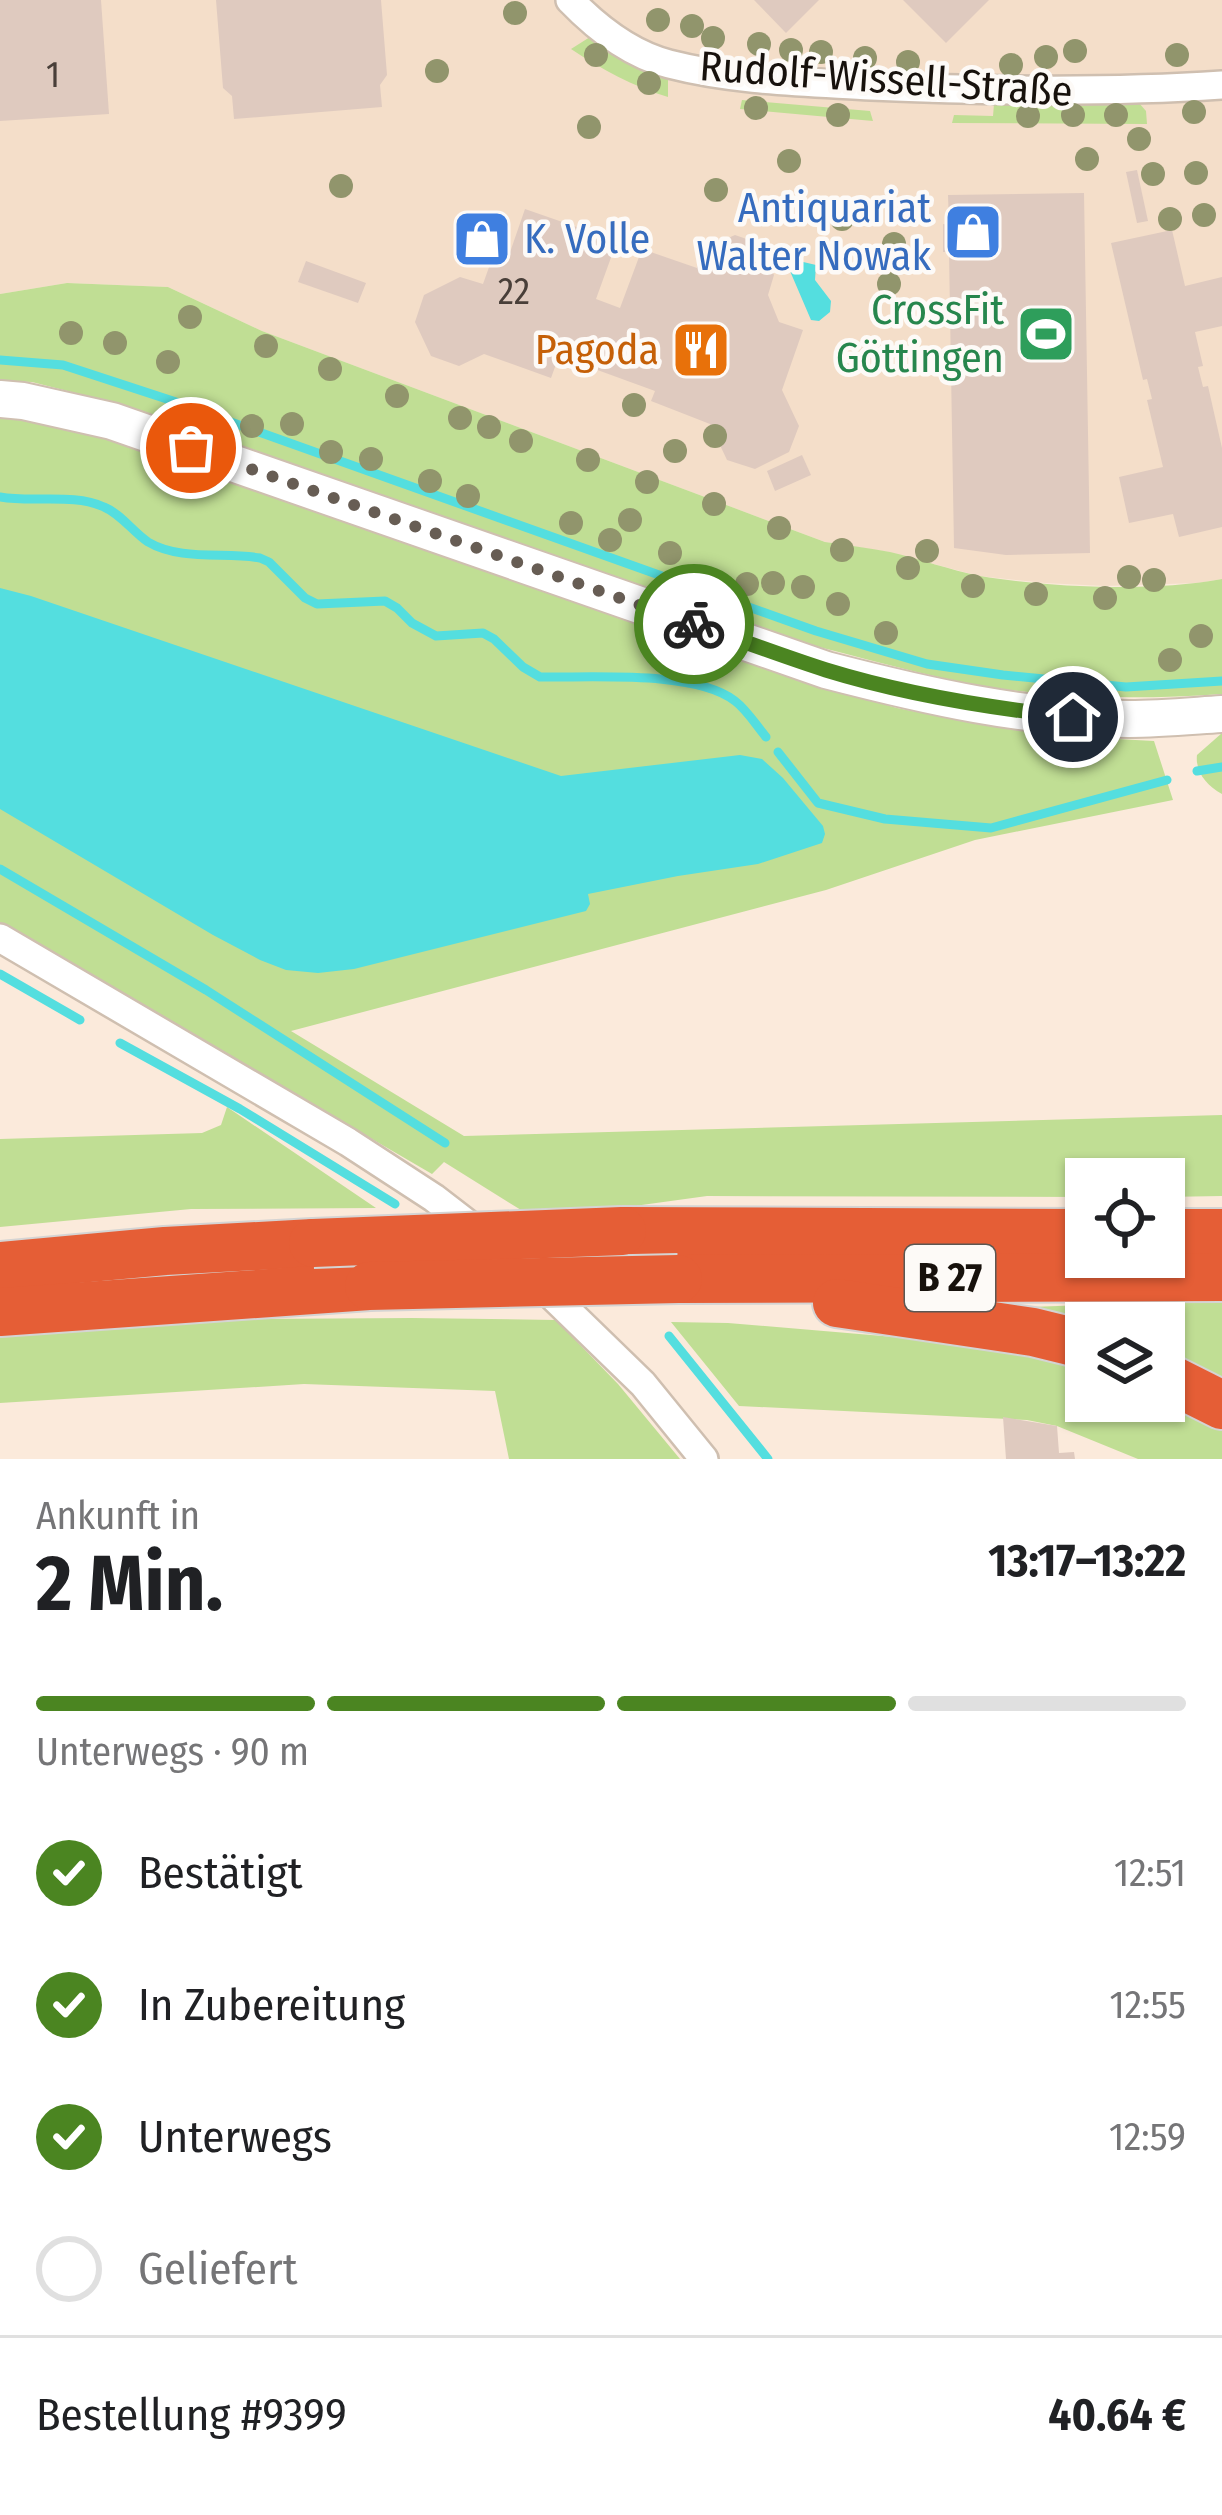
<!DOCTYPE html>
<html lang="de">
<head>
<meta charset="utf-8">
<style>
  body { margin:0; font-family:"Fira Sans Condensed",sans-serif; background:#f6f6f6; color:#202124; height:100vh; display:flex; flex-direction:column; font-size:45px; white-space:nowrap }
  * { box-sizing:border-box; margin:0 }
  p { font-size:39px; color:#757577 }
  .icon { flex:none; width:66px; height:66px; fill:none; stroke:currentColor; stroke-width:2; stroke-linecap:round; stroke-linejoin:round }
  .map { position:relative; height:1459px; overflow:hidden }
  .drawer { display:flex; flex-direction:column; background:#fff; flex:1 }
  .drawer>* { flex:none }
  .controls { position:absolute; left:1065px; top:1158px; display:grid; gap:24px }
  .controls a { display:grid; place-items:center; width:120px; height:120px; border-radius:0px; background:#fff; box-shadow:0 3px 9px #0004; font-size:60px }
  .pin { position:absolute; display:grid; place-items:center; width:102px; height:102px; color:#fff; margin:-51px; border:6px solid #fff; border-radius:50%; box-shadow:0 3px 12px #0007 }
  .courier { position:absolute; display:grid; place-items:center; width:120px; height:120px; margin:-60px; border:9px solid #4b8521; border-radius:50%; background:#fff; color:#222; box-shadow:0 3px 15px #0007 }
  .overview em { font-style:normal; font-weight:700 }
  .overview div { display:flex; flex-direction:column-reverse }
  .overview { display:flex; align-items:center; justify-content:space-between; height:204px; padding:0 36px }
  h1 { font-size:78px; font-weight:700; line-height:90px }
  .bar { display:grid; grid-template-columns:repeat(4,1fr); gap:18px 12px; align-content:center; height:144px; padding:0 36px }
  .bar i { height:15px; border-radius:9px; background:#e0e0e0 }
  .bar .current { background:#4b8521 }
  .bar p { grid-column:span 4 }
  .line { display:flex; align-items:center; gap:30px; padding:0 36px; border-top:3px solid #e0e0e0 }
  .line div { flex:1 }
  ol { padding:0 36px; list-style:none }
  li { display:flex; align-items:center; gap:36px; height:132px }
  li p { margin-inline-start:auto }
  li .icon { padding:12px; border-radius:50%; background:#4b8521; color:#fff; stroke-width:4 }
  li:last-child { color:#757577 }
  li i { width:66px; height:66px; border:6px solid #e0e0e0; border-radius:50% }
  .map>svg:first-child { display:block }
</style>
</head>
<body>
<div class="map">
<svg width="1222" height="1459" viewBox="0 0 1222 1459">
  <rect width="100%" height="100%" fill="#fbeadb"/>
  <polygon fill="#f4dec9" points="0,0 1222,0 1222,579 1198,583 1104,586 1045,583 979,576 888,552 825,542 262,331 168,287 67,283 0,294"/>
  <g fill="#c0de94">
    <path d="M590 37 618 55 668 74V97C632 86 603 70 571 49Z"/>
    <polygon points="742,100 870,111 873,121 740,109"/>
    <polygon points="1139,103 1146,111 1147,124 952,123 954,115 993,116 994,104"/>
    <path d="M67 283 168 287 262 331 825 542C847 545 869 548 890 552 920 559 950 570 980 576 1052 588 1151 592 1222 579V694C1151 699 1080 699 1009 690 945 681 882 663 819 647L95 398 32 382 0 381V294Z"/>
    <polygon points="0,417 14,417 148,448 715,651 816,685 897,708 983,725 1062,736 1154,741 1173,800 975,840 826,890 291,1031 464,1136 1222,1115 1222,1196 1164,1197 1164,1179 1086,1179 1086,1197 707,1196 598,1211 521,1210 444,1162 432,1174 0,922"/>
    <path d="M1222 733V794C1207 786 1195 772 1197 755Z"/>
    <polygon points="227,1107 376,1208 191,1209 0,1227 0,1139 202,1133 221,1125"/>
    <polygon points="1222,1300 1222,1378 1164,1350 1164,1323 1087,1323 1030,1307"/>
    <polygon points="412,1318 556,1320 618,1384 680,1459 509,1459 495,1391 304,1384 0,1403 0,1337 239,1319"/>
    <polygon points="671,1322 728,1323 906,1338 1013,1349 1086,1365 1086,1401 1164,1401 1222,1427 1222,1459 1138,1459 1057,1426 1027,1420 739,1406"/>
  </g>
  <g fill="#54dedf">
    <polygon points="799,261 816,265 815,280 831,301 830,312 819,321 811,320 790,271 793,263"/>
    <polygon points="0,588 31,596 561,776 740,755 762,759 783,778 823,826 825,834 822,843 758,864 678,876 588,894 590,904 586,911 354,969 318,973 286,970 260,960 213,935 0,809"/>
  </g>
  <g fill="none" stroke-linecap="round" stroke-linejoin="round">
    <g stroke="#54dedf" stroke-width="9">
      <polyline points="0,360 63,365 176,402"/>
      <polyline points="214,416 816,631 927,664 1003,675 1126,687 1222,681"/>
      <path d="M0 497C33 503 73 493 104 507 121 514 133 532 148 542 180 561 225 552 260 558L269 562 305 598 317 604 385 601 397 608 412 623 436 636 483 633 494 639 523 667 540 677C591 678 696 670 735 701 747 710 756 725 766 737"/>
      <polyline points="778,752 818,803 885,819 991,828 1167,780"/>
      <polyline points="1197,771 1222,767"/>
      <polyline points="0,869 206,990 445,1143"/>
      <polyline points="0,974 80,1020"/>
      <polyline points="120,1043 240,1109 395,1204"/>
      <polyline points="669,1336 768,1459"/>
    </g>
  </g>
  <g fill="#dfcabf">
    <polygon points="0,0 101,0 109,114 0,121"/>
    <polygon points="216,0 381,0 387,75 380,85 382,107 234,119 232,96 223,88"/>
    <polygon points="754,0 819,0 786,33"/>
    <polygon points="903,0 989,0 946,43"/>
    <polygon points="1137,170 1148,221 1137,223 1126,172"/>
    <polygon points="1084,193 1090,553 1006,555 954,548 949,252 943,252 943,224 949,225 948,195"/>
    <polygon points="525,209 617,241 596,299 620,308 642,249 697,268 703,249 735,235 758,243 774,275 768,295 779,322 803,330 782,390 799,426 789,452 755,469 727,460 710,424 651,401 655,391 559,356 551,378 484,354 459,366 431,356 415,322 424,295 460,277 483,284 493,256 507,261"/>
    <polygon points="1172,230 1185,286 1222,277 1222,326 1195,332 1203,366 1198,367 1203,387 1208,386 1222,448 1222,527 1179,537 1173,514 1129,523 1119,477 1163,467 1147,400 1152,399 1147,379 1143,380 1111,243"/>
    <polygon points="306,261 366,283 358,303 298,282"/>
    <polygon points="802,455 811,475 775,491 767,471"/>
    <polygon points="1003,1417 1057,1426 1059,1453 1074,1452 1075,1459 1006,1459"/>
  </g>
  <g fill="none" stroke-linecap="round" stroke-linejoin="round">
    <g stroke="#cfbfb0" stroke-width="32">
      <g id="street">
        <path d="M570 0C598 29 630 54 669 64 735 81 804 82 871 86 988 91 1105 93 1222 85"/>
        <polyline points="0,938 348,1142 434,1198 482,1235"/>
        <polyline points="539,1283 643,1384 704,1459"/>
      </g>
    </g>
    <g stroke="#cfbfb0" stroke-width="40">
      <path id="secondary" d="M0 399 23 401 112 421 826 670C926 696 1026 719 1129 719 1160 719 1191 716 1222 714"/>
    </g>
    <g stroke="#d5d4d3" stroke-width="52">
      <g id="highway">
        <polyline points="622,1231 1086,1233"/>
        <polyline points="1164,1233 1222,1233"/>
        <polyline points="0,1266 165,1251 313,1243"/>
        <polyline points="678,1279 1222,1277"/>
        <polyline points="837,1303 1033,1332 1086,1345"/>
        <polyline points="0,1312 369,1286"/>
        <polyline points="1164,1376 1222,1405"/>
      </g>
    </g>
    <use href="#street" stroke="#fff" stroke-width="27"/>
    <use href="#secondary" stroke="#fff" stroke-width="36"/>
    <use href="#highway" stroke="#e55e36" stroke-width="48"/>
    <g stroke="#d5d4d3" stroke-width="52" stroke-linecap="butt">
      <g id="highway-bridge">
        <polyline points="313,1243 622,1231"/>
        <polyline points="369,1286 678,1279"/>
      </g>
    </g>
    <use href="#highway-bridge" stroke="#e55e36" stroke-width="48"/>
  </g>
  <g fill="#91956c">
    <circle cx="515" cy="13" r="12"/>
    <circle cx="658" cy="20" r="12"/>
    <circle cx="692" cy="26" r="12"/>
    <circle cx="713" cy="38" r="12"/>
    <circle cx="759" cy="44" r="12"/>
    <circle cx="791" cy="50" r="12"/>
    <circle cx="1075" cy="51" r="12"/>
    <circle cx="821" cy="52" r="12"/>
    <circle cx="596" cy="55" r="12"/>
    <circle cx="1177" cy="55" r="12"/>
    <circle cx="1046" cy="57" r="12"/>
    <circle cx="865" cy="58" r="12"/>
    <circle cx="908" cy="62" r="12"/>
    <circle cx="1011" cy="65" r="12"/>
    <circle cx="437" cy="71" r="12"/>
    <circle cx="649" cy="83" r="12"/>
    <circle cx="756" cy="108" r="12"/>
    <circle cx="1194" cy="112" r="12"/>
    <circle cx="838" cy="115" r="12"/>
    <circle cx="1073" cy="115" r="12"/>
    <circle cx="1116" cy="115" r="12"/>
    <circle cx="1028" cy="116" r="12"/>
    <circle cx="589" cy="127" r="12"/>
    <circle cx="1139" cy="139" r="12"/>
    <circle cx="1087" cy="159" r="12"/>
    <circle cx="789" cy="161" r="12"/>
    <circle cx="1196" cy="173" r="12"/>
    <circle cx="1153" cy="174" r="12"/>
    <circle cx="341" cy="186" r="12"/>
    <circle cx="716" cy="190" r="12"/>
    <circle cx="1204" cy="215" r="12"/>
    <circle cx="842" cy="219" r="12"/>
    <circle cx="1170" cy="219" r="12"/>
    <circle cx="894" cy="244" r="12"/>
    <circle cx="889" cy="284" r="12"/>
    <circle cx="190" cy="317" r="12"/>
    <circle cx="71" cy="333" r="12"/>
    <circle cx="115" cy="343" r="12"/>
    <circle cx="266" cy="346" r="12"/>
    <circle cx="168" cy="362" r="12"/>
    <circle cx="330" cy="369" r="12"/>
    <circle cx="397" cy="396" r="12"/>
    <circle cx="634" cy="405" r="12"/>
    <circle cx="460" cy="418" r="12"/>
    <circle cx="292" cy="424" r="12"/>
    <circle cx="252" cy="426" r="12"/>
    <circle cx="489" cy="427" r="12"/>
    <circle cx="715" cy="436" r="12"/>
    <circle cx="521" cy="441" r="12"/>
    <circle cx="675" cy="451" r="12"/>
    <circle cx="331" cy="452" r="12"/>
    <circle cx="371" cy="459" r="12"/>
    <circle cx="588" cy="460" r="12"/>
    <circle cx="430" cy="481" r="12"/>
    <circle cx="647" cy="482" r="12"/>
    <circle cx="468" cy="496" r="12"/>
    <circle cx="714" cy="504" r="12"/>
    <circle cx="630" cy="520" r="12"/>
    <circle cx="571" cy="523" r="12"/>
    <circle cx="779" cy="528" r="12"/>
    <circle cx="610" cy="540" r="12"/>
    <circle cx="842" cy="550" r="12"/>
    <circle cx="927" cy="551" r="12"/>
    <circle cx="670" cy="553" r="12"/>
    <circle cx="908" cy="568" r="12"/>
    <circle cx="1129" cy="577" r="12"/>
    <circle cx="709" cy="579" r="12"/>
    <circle cx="1154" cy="580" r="12"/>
    <circle cx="773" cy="583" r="12"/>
    <circle cx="747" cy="584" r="12"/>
    <circle cx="973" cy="586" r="12"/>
    <circle cx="803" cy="587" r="12"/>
    <circle cx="1036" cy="594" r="12"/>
    <circle cx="1105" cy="598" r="12"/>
    <circle cx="838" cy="604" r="12"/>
    <circle cx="886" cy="633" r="12"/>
    <circle cx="1201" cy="636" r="12"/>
    <circle cx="1170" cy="660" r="12"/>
  </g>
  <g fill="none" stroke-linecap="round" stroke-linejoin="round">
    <polyline stroke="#675d54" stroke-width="12" stroke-dasharray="0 21.6" points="191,448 694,624"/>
    <path stroke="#4b8521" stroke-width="15" d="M694 624C738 639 782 656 826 670 907 695 989 708 1073 717"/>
  </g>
  <defs>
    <g id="shop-square" transform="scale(3)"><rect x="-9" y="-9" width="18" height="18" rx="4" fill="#3f7fe0" stroke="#fdfaf7"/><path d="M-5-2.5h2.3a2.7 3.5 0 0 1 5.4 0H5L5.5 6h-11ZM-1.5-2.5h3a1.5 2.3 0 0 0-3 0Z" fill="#fff"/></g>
    <g id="stadium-square" transform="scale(3)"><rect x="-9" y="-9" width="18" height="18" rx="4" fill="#2e9e5b" stroke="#fdfaf7"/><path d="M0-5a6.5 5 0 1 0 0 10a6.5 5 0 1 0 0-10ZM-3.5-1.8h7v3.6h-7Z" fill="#fff"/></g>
    <g id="restaurant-square" transform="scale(3)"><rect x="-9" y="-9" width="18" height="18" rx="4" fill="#e8710a" stroke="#fdfaf7"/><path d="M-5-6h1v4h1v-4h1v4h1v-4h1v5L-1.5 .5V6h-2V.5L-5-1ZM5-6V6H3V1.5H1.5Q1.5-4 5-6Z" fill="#fff"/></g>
  </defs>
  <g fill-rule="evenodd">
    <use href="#shop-square" x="973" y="232"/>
    <use href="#shop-square" x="482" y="239"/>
    <use href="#stadium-square" x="1046" y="334"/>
    <use href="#restaurant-square" x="701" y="350"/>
  </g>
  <g text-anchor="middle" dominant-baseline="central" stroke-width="9" stroke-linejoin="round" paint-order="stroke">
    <g font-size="36" fill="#493f39">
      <text x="53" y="75">1</text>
      <text x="514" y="292">22</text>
    </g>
    <rect fill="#fdfaf7" stroke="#5c5752" stroke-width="3" x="905" y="1245" width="90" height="66" rx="9"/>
    <g font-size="39" font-weight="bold" fill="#17110c">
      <text x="950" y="1278">B 27</text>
    </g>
    <g font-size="42" fill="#17110c" stroke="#fdfaf7">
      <text transform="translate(886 79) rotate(4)">Rudolf-Wissell-Straße</text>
    </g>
    <g font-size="42" fill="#366cbe" stroke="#fdfaf7" text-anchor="end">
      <text x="931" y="208">Antiquariat<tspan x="931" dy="48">Walter Nowak</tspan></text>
      <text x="524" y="239" text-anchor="start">K. Volle</text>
    </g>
    <g font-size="42" fill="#27864d" stroke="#fdfaf7" text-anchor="end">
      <text x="1004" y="310">CrossFit<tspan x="1004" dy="48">Göttingen</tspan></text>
    </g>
    <g font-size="42" fill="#c56008" stroke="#fdfaf7" text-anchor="end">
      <text x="659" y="350">Pagoda</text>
    </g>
  </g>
</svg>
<div class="controls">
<a><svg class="icon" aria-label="locate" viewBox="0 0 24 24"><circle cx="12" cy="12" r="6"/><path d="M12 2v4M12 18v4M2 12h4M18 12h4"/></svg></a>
<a><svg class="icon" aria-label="layers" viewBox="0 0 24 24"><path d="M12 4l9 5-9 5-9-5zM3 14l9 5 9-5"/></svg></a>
</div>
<div class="pin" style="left:191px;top:448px;background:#ea580c"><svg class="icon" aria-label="bag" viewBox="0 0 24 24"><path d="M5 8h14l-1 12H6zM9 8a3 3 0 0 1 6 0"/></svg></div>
<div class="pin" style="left:1073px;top:717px;background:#1f2937"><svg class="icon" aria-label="home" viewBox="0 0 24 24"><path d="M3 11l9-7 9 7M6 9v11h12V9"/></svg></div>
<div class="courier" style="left:694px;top:624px"><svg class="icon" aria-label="bike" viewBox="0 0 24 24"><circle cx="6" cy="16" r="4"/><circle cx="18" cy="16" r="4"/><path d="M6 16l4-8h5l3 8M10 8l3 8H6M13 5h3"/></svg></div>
</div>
<section class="drawer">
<div class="overview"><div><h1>2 Min.</h1><p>Ankunft in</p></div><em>13:17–13:22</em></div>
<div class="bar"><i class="current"></i><i class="current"></i><i class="current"></i><i></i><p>Unterwegs · 90 m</p></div>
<ol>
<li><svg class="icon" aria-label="check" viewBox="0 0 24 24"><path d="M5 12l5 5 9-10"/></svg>Bestätigt<p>12:51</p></li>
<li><svg class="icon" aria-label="check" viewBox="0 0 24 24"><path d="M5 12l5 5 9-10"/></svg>In Zubereitung<p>12:55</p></li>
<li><svg class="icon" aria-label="check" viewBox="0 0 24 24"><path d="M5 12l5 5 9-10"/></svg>Unterwegs<p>12:59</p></li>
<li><i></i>Geliefert</li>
</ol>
<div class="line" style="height:156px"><div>Bestellung #9399</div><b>40.64 €</b></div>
</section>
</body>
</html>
